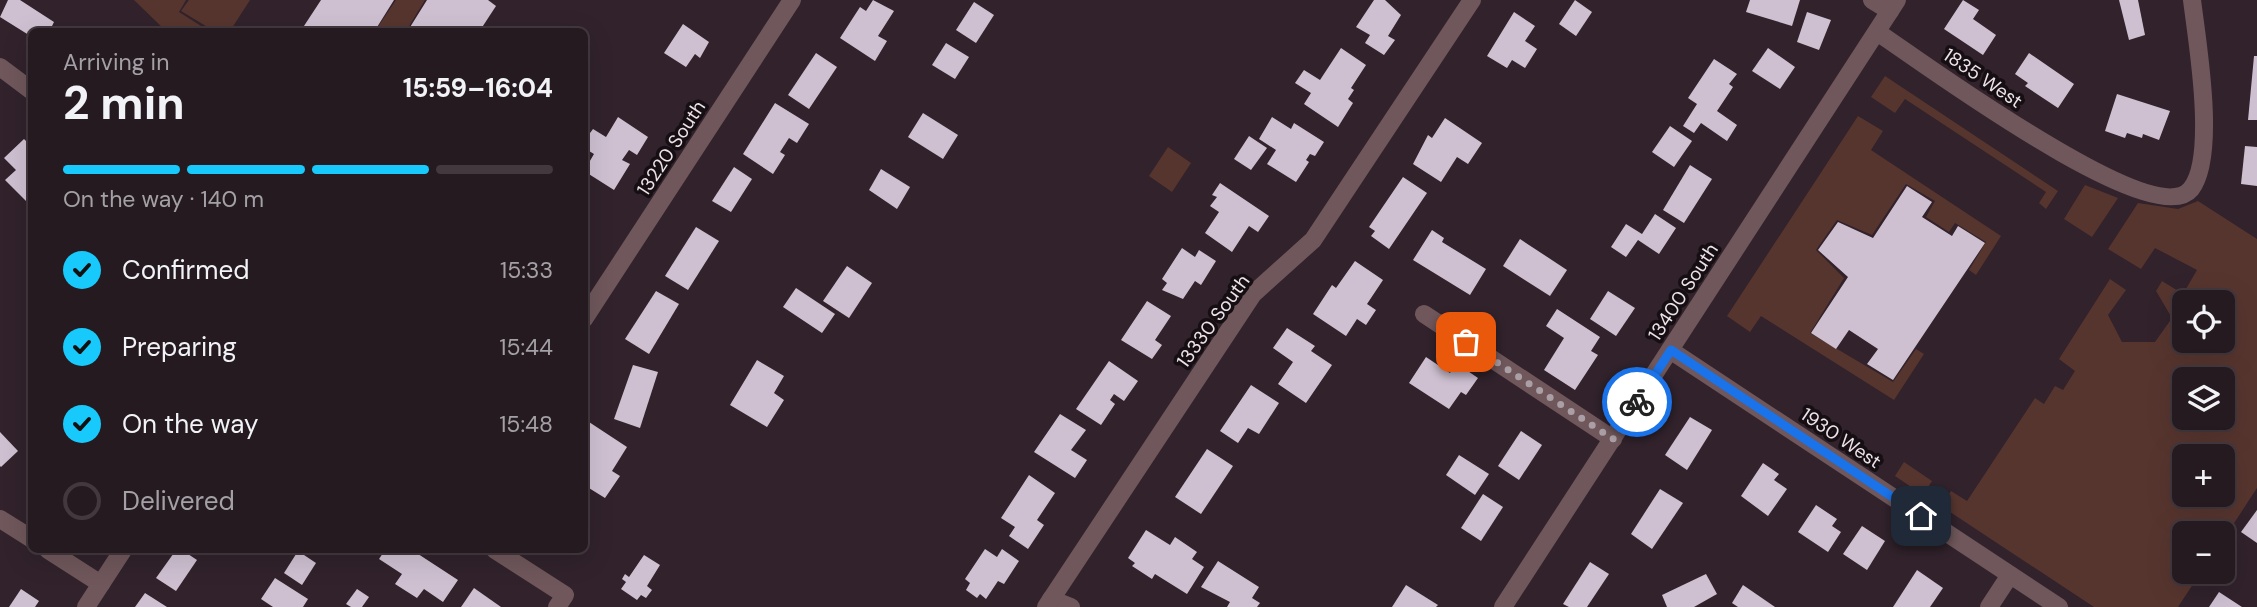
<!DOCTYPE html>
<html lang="en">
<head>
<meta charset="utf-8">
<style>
  body { margin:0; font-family:"DM Sans",sans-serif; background:#31272d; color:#f1f3f6; height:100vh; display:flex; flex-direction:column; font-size:26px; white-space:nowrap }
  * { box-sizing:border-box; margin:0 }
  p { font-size:23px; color:#a3a1a5 }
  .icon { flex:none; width:38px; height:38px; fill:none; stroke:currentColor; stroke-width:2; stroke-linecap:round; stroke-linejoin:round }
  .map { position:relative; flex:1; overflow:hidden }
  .panel { position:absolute; left:28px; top:28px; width:560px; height:525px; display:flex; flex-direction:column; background:#251a20; border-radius:10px; box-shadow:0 7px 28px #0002,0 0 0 2px #42383e }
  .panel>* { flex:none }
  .buttons { position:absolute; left:2172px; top:290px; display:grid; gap:14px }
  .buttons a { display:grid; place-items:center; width:63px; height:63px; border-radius:10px; background:#251a20; box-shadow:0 7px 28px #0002,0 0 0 2px #42383e; font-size:35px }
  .pin { position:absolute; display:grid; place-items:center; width:60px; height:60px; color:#fff; margin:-30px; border-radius:14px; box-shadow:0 4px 10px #0006 }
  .courier { position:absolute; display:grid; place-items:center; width:70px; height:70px; margin:-35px; border:5px solid #1a73e8; border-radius:50%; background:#fff; color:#222; box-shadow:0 2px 9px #0007 }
  .summary em { font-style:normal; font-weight:700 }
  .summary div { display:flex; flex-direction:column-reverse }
  .summary { display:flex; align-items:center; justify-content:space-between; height:119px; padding:0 35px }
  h1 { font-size:46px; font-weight:700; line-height:52px }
  .bar { display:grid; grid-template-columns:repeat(4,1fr); gap:10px 7px; align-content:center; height:84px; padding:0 35px }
  .bar i { height:9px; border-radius:5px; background:#42383e }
  .bar .selected { background:#17cafb }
  .bar p { grid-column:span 4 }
  ol { padding:0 35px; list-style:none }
  li { display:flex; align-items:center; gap:21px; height:77px }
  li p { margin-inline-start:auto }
  li .icon { padding:7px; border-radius:50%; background:#17cafb; color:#111; stroke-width:4 }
  li:last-child { color:#a3a1a5 }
  li i { width:38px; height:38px; border:4px solid #42383e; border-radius:50% }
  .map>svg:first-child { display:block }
</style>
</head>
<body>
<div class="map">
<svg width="2257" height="607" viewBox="0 0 2257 607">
  <rect width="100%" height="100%" fill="#31222b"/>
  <g fill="#57352f" fill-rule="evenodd">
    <polygon points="134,0 186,0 179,12 209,31 166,31"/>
    <polygon points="189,0 250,0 230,31 214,31 181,11"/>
    <polygon points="396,0 425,0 406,31 375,31"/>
    <polygon points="1885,76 2058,191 2046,209 2039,203 2046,192 1905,99 1895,113 1871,97"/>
    <polygon points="1858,116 1883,131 1871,150 2001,236 1976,275 1969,270 1986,242 1955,223 1949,232 1926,217 1935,201 1906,184 1872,235 1837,220 1816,250 1844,278 1810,333 1893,382 1916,349 1924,354 1894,400 1761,316 1750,332 1727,316"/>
    <polygon points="1168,147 1191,163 1172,192 1149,176"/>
    <polygon points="2085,185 2118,198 2092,237 2064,219"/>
    <path d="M2198 201 2257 239V488L2223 540 2222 534H2184V572H2201L2178 607H2094L1941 506 1951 491 1967 501 2035 398 2044 404 2055 386 2063 390 2075 371 2059 359 2110 279 2126 290 2108 315 2122 342H2155L2172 318 2156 291 2162 281 2183 294 2197 270 2155 248 2141 269 2108 249 2138 203 2178 209ZM2184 303H2222V341H2184ZM2184 380H2222V418H2184ZM2184 457H2222V495H2184Z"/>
    <polygon points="1904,462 1932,481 1923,495 1895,476"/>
  </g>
  <g fill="#cec0d1">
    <polygon points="8,0 20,0 54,22 49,32 32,32 32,37 0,17"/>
    <polygon points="321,0 394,0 374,32 306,32 302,29"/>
    <polygon points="427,0 488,0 496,6 479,32 407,32"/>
    <polygon points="873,0 894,11 878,36 887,41 875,61 840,38 860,7 866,11"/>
    <polygon points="1374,0 1385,0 1401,15 1388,36 1395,40 1384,55 1365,43 1370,35 1356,27"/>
    <polygon points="1575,0 1592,12 1576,36 1559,24"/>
    <polygon points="1750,0 1800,0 1792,26 1746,12"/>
    <polygon points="1963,0 1979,10 1973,19 1996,35 1983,55 1944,29"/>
    <polygon points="2119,0 2138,0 2145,35 2129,40"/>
    <polygon points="974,2 994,15 976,43 956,30"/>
    <polygon points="1514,12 1535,26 1525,41 1537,49 1525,68 1512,60 1507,68 1487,56"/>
    <polygon points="1807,12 1831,20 1819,50 1797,42"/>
    <polygon points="683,24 709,42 700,58 695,54 686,67 664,53"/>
    <polygon points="946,43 969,57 955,79 932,65"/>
    <polygon points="1341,48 1366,65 1351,88 1354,90 1348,99 1353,103 1338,127 1304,104 1311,93 1295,83 1304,70 1320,80"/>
    <polygon points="1768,48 1795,67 1780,89 1752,71"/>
    <polygon points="816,53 837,67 809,109 788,95"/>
    <polygon points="2029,53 2074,84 2058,108 2025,86 2028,83 2015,74"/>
    <polygon points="2254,56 2257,56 2257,120 2248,120"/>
    <polygon points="1714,59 1737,74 1729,84 1733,87 1717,111 1737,125 1727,141 1701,123 1694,133 1683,126 1697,104 1688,98"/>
    <polygon points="2117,94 2170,111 2159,140 2143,134 2142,138 2127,133 2125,138 2105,131"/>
    <polygon points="775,103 809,124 797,143 789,138 780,152 785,155 773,174 743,154"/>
    <polygon points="923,113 958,135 943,159 908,137"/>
    <polygon points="618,117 648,137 637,155 629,150 622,160 630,164 614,190 584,171 594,154 584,148 584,141 593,129 606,137"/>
    <polygon points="1272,117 1291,129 1294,123 1324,142 1315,156 1310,154 1306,160 1309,162 1296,182 1267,164 1276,150 1259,139"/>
    <polygon points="1445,118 1482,143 1468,164 1457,157 1441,182 1413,164 1428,135 1432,138"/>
    <polygon points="1670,126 1692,141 1674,167 1652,152"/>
    <polygon points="1249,136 1267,148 1251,170 1234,159"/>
    <polygon points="24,139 32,147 32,207 5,180 16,170 4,158"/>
    <polygon points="2245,146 2257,147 2257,186 2241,184"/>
    <polygon points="1690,165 1712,179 1684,223 1663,210"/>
    <polygon points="734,167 752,179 731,212 712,201"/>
    <polygon points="881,169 910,187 897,209 869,190"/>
    <polygon points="1403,177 1427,193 1389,249 1371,236 1375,231 1369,227"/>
    <polygon points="1220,183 1269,216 1258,232 1249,226 1232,252 1205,233 1219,212 1210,206 1217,197 1212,195"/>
    <polygon points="1907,186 1932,202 1922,217 1952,236 1958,226 1985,243 1893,380 1867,364 1878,349 1849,330 1836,349 1811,333 1848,277 1818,250 1838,222 1873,238"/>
    <polygon points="1655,214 1676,228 1659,254 1638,240 1626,257 1611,247 1626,224 1642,234"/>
    <polygon points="696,227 719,241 688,290 665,276"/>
    <polygon points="1432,230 1444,238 1442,242 1486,269 1470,295 1413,260"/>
    <polygon points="1520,239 1567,270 1550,296 1503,266"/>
    <polygon points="1182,248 1195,257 1199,250 1216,261 1201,285 1195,281 1183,299 1162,290 1167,283 1162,279"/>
    <polygon points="1355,261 1383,280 1367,304 1376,310 1366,325 1357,319 1346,336 1313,314 1332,285 1336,288"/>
    <polygon points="847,266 872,283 849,318 823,301"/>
    <polygon points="796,288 835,314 822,333 783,307"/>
    <polygon points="656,291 679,304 649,354 625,339"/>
    <polygon points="1608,291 1635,308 1616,336 1590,319"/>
    <polygon points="1147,301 1171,316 1155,340 1162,345 1152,359 1121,340"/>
    <polygon points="1557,309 1600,337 1591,351 1598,355 1575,390 1544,370 1564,338 1546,326"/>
    <polygon points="1287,328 1315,346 1311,351 1332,365 1306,403 1278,384 1293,362 1273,348"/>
    <polygon points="1426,357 1450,373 1456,363 1478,378 1466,395 1461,392 1449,409 1409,383"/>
    <polygon points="757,360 784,376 774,393 784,400 767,427 730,405"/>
    <polygon points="1109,361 1138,381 1124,401 1114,394 1110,400 1115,404 1101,425 1076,409"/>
    <polygon points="633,365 658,372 640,428 614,419"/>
    <polygon points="1251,385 1279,403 1259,434 1248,428 1238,443 1220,431"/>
    <polygon points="1060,414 1086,430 1071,450 1087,460 1075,478 1034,452"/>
    <polygon points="1690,417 1712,430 1687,470 1665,455"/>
    <polygon points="589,422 627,447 612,471 620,476 605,498 584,485 584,429"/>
    <polygon points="1521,431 1542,445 1519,480 1498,466"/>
    <polygon points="0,432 18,451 1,467 0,466"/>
    <polygon points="1207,449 1233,466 1201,514 1175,497"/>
    <polygon points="1459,455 1489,474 1475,495 1446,475"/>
    <polygon points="1763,463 1779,474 1774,480 1787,489 1768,516 1741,496"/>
    <polygon points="1029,475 1055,493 1037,520 1044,525 1028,549 1009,536 1015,527 1001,518"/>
    <polygon points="1660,489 1683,503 1652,549 1631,534"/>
    <polygon points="1483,494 1503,507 1481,541 1461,528"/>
    <polygon points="1816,505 1837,519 1832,526 1841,532 1828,552 1798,532"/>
    <polygon points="2257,510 2257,543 2241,532"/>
    <polygon points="1862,526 1885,541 1867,570 1843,554"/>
    <polygon points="1146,530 1170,545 1175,537 1197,552 1192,559 1204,567 1187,594 1155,574 1152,579 1132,566 1135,563 1128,558"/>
    <polygon points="985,549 997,557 1002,549 1019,561 1004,584 998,581 986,599 980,594 977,598 966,590 970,583 965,579"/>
    <polygon points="176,550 182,550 197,560 176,591 156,578"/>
    <polygon points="385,550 412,550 458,580 443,602 424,589 417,598 395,584 402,574 379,559"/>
    <polygon points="298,551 316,563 302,585 284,573"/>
    <polygon points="644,555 660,565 647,586 652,590 646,598 641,595 637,600 621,589 626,582 622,579 625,574 629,577"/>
    <polygon points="1218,561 1259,587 1252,598 1260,603 1257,607 1227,607 1230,602 1201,587"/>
    <polygon points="1590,562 1609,574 1587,607 1569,607 1563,604"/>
    <polygon points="1917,570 1943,588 1930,607 1893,607"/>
    <polygon points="1706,574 1717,594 1694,607 1667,607 1662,595"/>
    <polygon points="275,578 308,599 303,607 273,607 261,599"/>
    <polygon points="1406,585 1438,605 1436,607 1392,607"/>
    <polygon points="1743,585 1775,607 1738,607 1732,603"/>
    <polygon points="474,588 501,607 461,607"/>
    <polygon points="21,589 39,601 35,607 9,607"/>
    <polygon points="357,589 369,597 362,607 351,607 346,604"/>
    <polygon points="2219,592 2242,607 2209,607"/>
    <polygon points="145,593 167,607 135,607"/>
  </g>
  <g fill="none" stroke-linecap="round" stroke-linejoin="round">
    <g stroke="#6f575b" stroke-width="18">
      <polyline points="1872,0 1890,11"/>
      <path d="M1877 32C1918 59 2154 234 2191 189 2217 156 2197 41 2192 0"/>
      <polyline points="0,67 32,91"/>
      <polyline points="1424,314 1613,439"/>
      <polyline points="584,319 792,0"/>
      <polyline points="1670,350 2059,607"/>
      <polyline points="0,519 32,539"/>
      <polyline points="48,550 101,584"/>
      <polyline points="495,550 565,595 557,607"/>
      <polyline points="1051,599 1071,607"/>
      <polyline points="86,607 123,550"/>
      <polyline points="1046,607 1253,294 1313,240 1472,0"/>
      <polyline points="1503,607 1897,0"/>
      <polyline points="1989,607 2010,575"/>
    </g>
  </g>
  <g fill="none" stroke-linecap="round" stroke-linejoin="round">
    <polyline stroke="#ab9fa6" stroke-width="7" stroke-dasharray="0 12.6" points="1466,342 1613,439 1637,402"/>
    <polyline stroke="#1a73e8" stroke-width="9" points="1637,402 1671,350 1921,516"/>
  </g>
  <g text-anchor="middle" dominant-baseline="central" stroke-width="7" stroke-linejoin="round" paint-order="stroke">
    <g font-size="19" fill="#ede2e8" stroke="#150e12">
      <text transform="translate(1983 78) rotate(34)">1835 West</text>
      <text transform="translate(671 148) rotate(-57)">13220 South</text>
      <text transform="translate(1683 292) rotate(-57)">13400 South</text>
      <text transform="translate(1213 321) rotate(-54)">13330 South</text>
      <text transform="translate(1841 438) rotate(34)">1930 West</text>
    </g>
  </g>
</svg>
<div class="buttons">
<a><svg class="icon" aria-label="locate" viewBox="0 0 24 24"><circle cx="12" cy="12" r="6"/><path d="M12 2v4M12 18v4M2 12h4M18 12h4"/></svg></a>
<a><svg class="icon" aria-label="layers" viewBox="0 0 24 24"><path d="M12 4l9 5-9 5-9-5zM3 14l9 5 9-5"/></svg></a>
<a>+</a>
<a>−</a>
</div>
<div class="pin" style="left:1466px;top:342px;background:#ea580c"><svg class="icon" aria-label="bag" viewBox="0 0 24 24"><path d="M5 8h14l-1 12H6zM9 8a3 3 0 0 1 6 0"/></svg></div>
<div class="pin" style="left:1921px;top:516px;background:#1f2937"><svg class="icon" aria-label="home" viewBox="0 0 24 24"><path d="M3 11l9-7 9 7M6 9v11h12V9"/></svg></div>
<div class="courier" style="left:1637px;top:402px"><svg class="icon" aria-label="bike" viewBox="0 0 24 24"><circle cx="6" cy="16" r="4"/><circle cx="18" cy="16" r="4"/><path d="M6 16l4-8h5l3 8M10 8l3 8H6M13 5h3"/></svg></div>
<section class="panel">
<div class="summary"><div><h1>2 min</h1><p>Arriving in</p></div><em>15:59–16:04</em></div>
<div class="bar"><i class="selected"></i><i class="selected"></i><i class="selected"></i><i></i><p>On the way · 140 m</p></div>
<ol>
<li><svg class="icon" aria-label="check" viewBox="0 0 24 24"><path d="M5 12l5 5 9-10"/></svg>Confirmed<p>15:33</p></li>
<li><svg class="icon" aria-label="check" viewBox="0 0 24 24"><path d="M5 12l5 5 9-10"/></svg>Preparing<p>15:44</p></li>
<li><svg class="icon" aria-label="check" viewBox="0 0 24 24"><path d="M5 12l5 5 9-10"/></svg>On the way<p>15:48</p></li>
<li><i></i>Delivered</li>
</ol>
</section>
</div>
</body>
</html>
